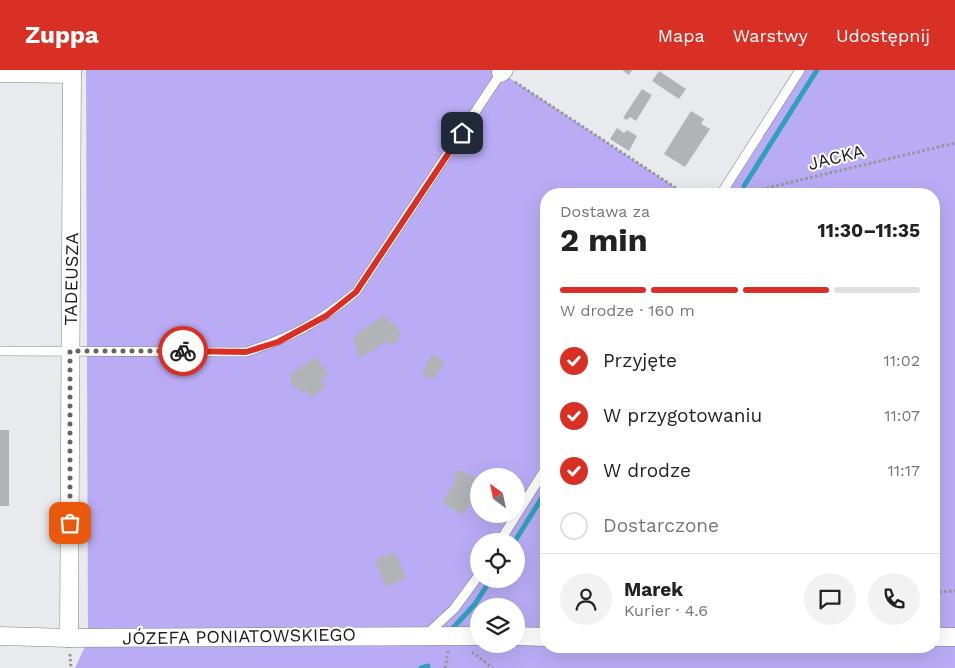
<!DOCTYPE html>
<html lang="pl">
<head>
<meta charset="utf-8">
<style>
  body { margin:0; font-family:"Work Sans",sans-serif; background:#f2f2f2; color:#222; height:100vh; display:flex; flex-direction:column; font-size:19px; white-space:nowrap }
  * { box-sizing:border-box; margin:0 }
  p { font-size:16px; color:#767676 }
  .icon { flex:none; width:28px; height:28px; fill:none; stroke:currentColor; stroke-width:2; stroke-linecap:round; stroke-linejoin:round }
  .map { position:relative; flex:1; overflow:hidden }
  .sheet { position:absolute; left:540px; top:118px; width:400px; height:465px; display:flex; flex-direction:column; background:#fff; border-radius:20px; box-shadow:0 5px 20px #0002 }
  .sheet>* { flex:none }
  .needle { width:32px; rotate:327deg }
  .controls { position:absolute; left:470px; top:398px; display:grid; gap:10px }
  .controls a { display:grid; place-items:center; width:55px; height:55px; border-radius:50%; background:#fff; box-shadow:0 5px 20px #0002; font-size:25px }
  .pin { position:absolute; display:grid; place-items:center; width:42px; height:42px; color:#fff; margin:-21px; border-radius:10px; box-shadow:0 2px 8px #0006 }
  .courier { position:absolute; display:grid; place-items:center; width:50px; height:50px; margin:-25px; border:4px solid #d93025; border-radius:50%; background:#fff; color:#222; box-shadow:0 1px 6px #0007 }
  .head em { font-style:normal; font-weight:700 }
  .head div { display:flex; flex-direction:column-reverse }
  .head { display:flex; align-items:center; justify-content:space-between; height:85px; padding:0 20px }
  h1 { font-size:32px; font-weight:700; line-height:38px }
  .bar { display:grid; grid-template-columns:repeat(4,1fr); gap:8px 5px; align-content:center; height:60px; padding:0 20px }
  .bar i { height:6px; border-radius:4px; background:#e0e0e0 }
  .bar .current { background:#d93025 }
  .bar p { grid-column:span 4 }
  .line { display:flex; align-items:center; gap:12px; padding:0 20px; border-top:1px solid #e0e0e0 }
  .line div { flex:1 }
  .round { display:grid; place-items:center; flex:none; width:52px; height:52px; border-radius:26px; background:#f2f2f2 }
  ol { padding:0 20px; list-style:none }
  li { display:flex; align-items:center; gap:15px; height:55px }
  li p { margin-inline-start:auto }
  li .icon { padding:5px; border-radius:50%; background:#d93025; color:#fff; stroke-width:4 }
  li:last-child { color:#767676 }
  li i { width:28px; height:28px; border:2px solid #e0e0e0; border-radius:50% }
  header { display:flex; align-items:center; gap:30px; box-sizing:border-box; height:70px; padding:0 25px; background:#d93025; color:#fff }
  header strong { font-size:24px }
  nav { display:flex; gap:28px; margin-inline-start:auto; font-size:18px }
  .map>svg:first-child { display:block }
</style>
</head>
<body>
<header>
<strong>Zuppa</strong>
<nav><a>Mapa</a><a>Warstwy</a><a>Udostępnij</a></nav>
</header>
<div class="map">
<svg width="955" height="598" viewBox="0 0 955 598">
  <rect width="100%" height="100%" fill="#e8eaed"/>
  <path fill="#b9acf5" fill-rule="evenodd" d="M86 0H504L502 3 685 124H546V576H934V124H721L800 0H955V598H75L88 570ZM479 406H516V444H479ZM479 471H516V509H479ZM479 536H516V574H479Z"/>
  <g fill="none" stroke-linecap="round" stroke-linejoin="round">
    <g stroke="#30a0ba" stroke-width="5">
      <polyline points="744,116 817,0"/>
      <polyline points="515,471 546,421"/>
      <polyline points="453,558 475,534 491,509"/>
      <polyline points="421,598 428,596"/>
    </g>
  </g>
  <g fill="#b1b4b6">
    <polygon points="622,0 632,0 629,5"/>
    <polygon points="659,1 686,19 679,29 652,11"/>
    <polygon points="642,19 652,25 636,51 630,47 627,50 623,48"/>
    <polygon points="691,41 704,49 701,54 710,59 685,97 664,84"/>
    <polygon points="617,58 624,63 627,60 637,66 629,81 610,69"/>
    <polygon points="384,245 390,254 393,251 401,264 398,266 400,269 390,276 387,271 361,288 356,281 358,279 352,269 359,264 358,263"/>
    <polygon points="433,284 445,292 433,310 422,303"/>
    <polygon points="316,287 328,305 321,310 326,317 311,327 306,320 301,323 296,315 293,317 290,312 293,310 289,305"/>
    <rect x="0" y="360" width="9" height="76"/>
    <polygon points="457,400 461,400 478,410 476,415 479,417 479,419 463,445 442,433 456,409 454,408 455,404"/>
    <polygon points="395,482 406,508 386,517 375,490"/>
  </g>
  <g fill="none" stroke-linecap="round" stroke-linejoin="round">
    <g stroke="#7e8083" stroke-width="10">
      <g id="service">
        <polyline points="721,124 800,0"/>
        <path d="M0 281 246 282C292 267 318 253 356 222L501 3"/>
        <polyline points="500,471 546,398"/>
        <polyline points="426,565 454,539 479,505"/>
      </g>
    </g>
    <g stroke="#7e8083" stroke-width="19">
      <g id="minor">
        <polyline points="0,3 72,4"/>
        <polyline points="501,3 504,0"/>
        <polyline points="0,566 69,568 479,566"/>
        <polyline points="516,566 546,567"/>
        <polyline points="934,567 955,567"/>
        <polyline points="69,568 72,0"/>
      </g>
    </g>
    <g stroke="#959698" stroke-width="3" stroke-dasharray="2.5 2.5" stroke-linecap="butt">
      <polyline points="515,12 685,124"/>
      <polyline points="737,121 750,122 955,73"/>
      <polyline points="934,522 955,521"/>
      <polyline points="472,582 493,598"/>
      <polyline points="70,584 71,598"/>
      <polyline points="445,598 448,581"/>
    </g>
    <use href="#service" stroke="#fff" stroke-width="9"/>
    <use href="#minor" stroke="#fff" stroke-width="18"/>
  </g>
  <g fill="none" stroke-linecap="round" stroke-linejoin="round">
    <polyline stroke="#636466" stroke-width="5" stroke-dasharray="0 9" points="70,453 70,281 183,281"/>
    <polyline stroke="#d93025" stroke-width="6" points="183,281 246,282 278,272 326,246 356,222 462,63"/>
  </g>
  <g text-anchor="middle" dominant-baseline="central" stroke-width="4" stroke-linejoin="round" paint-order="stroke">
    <g font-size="18" fill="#1b1c1d" stroke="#fff">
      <text transform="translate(836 87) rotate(-14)">JACKA</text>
      <text transform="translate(71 209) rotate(-89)">TADEUSZA</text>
      <text transform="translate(239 566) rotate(-1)">JÓZEFA PONIATOWSKIEGO</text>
    </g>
  </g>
</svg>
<div class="controls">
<a><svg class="needle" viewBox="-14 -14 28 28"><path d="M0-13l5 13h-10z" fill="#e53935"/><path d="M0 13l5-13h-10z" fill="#767676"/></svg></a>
<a><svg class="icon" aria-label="locate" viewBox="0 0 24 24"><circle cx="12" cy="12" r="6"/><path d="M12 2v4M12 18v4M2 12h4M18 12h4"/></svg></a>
<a><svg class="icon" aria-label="layers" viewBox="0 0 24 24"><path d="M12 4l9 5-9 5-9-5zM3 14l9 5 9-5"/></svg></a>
</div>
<div class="pin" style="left:70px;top:453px;background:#ea580c"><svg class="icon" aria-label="bag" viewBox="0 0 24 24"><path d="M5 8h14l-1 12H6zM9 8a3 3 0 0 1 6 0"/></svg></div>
<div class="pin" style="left:462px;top:63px;background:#1f2937"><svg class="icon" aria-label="home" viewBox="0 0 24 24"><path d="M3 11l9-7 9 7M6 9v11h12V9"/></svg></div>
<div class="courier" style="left:183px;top:281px"><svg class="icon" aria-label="bike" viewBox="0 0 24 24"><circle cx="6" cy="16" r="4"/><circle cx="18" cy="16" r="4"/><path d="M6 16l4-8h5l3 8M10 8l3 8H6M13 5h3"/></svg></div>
<section class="sheet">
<div class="head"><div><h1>2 min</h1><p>Dostawa za</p></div><em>11:30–11:35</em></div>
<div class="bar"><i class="current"></i><i class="current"></i><i class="current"></i><i></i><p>W drodze · 160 m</p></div>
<ol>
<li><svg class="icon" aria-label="check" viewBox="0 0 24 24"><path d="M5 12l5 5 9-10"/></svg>Przyjęte<p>11:02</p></li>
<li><svg class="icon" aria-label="check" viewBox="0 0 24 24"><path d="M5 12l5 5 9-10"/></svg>W przygotowaniu<p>11:07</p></li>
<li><svg class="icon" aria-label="check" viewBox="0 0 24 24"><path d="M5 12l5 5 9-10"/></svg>W drodze<p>11:17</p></li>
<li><i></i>Dostarczone</li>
</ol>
<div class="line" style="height:90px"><a class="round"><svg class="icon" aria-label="person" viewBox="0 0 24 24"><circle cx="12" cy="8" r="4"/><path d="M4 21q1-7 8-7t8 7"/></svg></a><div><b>Marek</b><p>Kurier · 4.6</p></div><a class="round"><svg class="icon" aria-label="chat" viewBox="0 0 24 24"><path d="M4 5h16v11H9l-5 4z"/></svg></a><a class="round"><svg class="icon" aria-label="phone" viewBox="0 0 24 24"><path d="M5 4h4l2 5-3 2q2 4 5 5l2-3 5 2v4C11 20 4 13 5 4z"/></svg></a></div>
</section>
</div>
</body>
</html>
